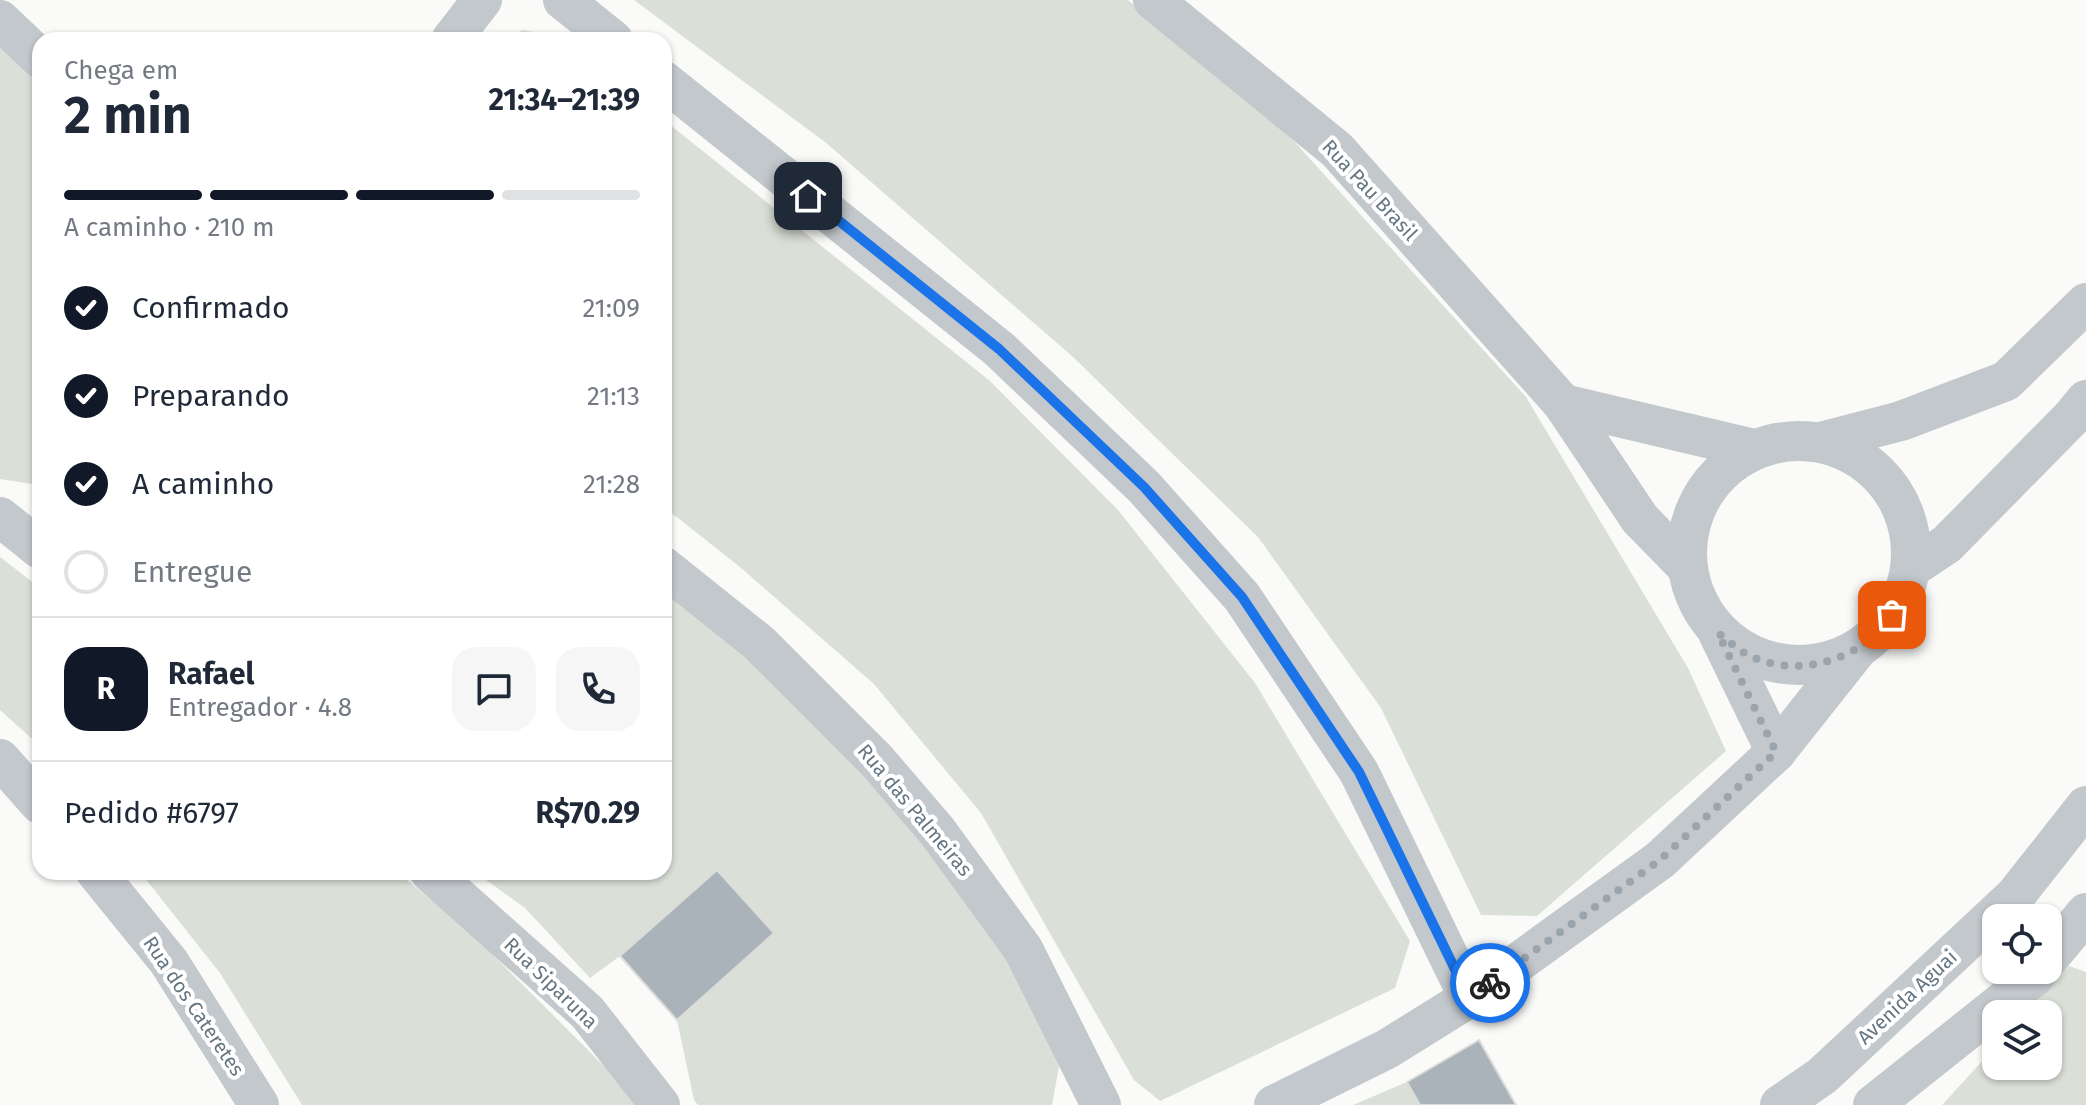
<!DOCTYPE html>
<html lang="pt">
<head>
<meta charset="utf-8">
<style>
  body { margin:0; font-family:"Fira Sans",sans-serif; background:#f6f6f7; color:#1f2937; height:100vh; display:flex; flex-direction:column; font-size:30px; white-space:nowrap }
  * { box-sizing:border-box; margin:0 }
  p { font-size:26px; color:#747a83 }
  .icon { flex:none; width:44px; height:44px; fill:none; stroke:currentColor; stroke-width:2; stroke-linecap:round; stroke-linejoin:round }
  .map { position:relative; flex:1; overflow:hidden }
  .drawer { position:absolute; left:32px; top:32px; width:640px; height:848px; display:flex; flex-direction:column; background:#fff; border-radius:24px; box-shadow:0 2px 6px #0004 }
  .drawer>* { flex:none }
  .tools { position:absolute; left:1982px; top:904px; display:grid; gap:16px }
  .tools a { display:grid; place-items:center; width:80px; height:80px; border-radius:16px; background:#fff; box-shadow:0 2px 6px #0004; font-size:40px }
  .pin { position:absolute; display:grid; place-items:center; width:68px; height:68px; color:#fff; margin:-34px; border-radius:16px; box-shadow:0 4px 12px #0006 }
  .courier { position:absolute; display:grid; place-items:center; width:80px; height:80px; margin:-40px; border:6px solid #1a73e8; border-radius:50%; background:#fff; color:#222; box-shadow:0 2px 10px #0007 }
  .summary em { font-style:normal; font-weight:700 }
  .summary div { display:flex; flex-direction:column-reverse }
  .summary { display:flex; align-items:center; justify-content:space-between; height:136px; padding:0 32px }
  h1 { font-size:52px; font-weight:700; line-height:60px }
  .bar { display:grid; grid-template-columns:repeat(4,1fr); gap:12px 8px; align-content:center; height:96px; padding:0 32px }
  .bar i { height:10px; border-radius:6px; background:#e0e1e3 }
  .bar .current { background:#111827 }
  .bar p { grid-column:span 4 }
  .line { display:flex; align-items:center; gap:20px; padding:0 32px; border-top:2px solid #e0e1e3 }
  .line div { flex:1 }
  .round { display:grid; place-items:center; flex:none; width:84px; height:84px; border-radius:24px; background:#f6f6f7 }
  ol { padding:0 32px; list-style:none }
  li { display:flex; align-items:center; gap:24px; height:88px }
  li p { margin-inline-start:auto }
  li .icon { padding:8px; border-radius:50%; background:#111827; color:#fff; stroke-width:4 }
  li:last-child { color:#747a83 }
  li i { width:44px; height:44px; border:4px solid #e0e1e3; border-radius:50% }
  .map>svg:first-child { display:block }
</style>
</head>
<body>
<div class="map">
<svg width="2086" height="1105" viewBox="0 0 2086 1105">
  <rect width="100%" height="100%" fill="#fafaf8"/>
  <g fill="#dadfd7">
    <polygon points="634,0 1128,0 1292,139 1526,397 1688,668 1726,751 1537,916 1481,915 1381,708 1258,537 1072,356 825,142"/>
    <polygon points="522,30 561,37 565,40 511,40"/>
    <polygon points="0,41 40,75 40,484 39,485 0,479"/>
    <polygon points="664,120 990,381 1118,510 1255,683 1410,941 1395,988 1160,1101 1134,1080 981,813 874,684 740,567 664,507"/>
    <polygon points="0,557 40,588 40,746 0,710"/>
    <polygon points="664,591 788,691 916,834 1008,961 1060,1061 1052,1105 698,1105 694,1100 677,1020 774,933 718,870 620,956 590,978 525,908 475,872 664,872"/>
    <polygon points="140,872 397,872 467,929 631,1093 634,1105 302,1105 220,973"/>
    <polygon points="2069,966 2086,972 2086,1105 1942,1105 1996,1046 1996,1066 2048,1066 2048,1014 2025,1014"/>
    <polygon points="1407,1082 1420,1105 1353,1105"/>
  </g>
  <g fill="#aab3b9" stroke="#dcdcda" stroke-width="2">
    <polygon points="717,870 774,933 677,1020 620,956"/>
    <polygon points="1479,1040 1516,1105 1420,1105 1407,1082"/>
  </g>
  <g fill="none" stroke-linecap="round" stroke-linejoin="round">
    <g stroke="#c3c8cc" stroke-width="40">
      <polyline points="563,0 613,40"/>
      <polyline points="1153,0 1337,150 1563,404"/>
      <polyline points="0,20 40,58"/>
      <polyline points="451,40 482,0"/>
      <polyline points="664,81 999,349 1144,487 1242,597 1359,772 1469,998"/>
      <circle cx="1799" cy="553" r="112"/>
      <polyline points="1820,442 1901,421 2006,381 2086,303"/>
      <polyline points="0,517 40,549"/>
      <polyline points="1686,566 1640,519 1563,404 1754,449"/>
      <polyline points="664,567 759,643 877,761 937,831 1023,949 1101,1105"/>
      <polyline points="1911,568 1947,544 2072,417 2086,400"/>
      <polyline points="1718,633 1776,752"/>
      <polyline points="0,759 40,804"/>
      <polyline points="96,872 169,962 259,1105"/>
      <polyline points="430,872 587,1012 660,1105"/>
      <polyline points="2048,959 2086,913"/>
      <polyline points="1274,1105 1387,1049 1469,998 1660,860 1776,752 1856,651"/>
      <polyline points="1780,1105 1822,1076 2015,896 2086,806"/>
      <polyline points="1873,1105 2035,976 2039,970"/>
    </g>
  </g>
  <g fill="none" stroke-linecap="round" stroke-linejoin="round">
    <path stroke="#99a4ac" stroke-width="8" stroke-dasharray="0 14.4" d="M1490 983 1660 860 1776 752 1718 633C1728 640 1738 650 1748 655 1798 680 1862 660 1892 615"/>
    <polyline stroke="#1a73e8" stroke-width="10" points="808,196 999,349 1144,487 1242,597 1359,772 1469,998 1490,983"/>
  </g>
  <g text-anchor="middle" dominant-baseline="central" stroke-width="8" stroke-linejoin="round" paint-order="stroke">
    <g font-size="20" fill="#657683" stroke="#fff">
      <text transform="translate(1370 190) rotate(47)">Rua Pau Brasil</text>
      <text transform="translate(915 810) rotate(50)">Rua das Palmeiras</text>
      <text transform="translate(551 983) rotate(44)">Rua Siparuna</text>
      <text transform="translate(1907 997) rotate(-43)">Avenida Aguai</text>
      <text transform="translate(194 1006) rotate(56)">Rua dos Cateretes</text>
    </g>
  </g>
</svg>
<div class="tools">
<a><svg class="icon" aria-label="locate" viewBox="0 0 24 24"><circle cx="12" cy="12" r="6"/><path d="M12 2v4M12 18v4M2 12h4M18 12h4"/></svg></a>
<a><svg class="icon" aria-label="layers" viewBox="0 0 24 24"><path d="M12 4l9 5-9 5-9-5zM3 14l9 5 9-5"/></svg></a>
</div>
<div class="pin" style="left:1892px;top:615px;background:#ea580c"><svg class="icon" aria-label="bag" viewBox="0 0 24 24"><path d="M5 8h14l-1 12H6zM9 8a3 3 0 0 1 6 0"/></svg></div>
<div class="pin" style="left:808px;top:196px;background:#1f2937"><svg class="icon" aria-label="home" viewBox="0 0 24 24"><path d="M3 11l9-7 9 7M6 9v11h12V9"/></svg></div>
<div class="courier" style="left:1490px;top:983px"><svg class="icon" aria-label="bike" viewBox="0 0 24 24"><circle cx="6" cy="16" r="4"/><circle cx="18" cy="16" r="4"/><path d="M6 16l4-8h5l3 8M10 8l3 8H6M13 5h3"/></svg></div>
<section class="drawer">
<div class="summary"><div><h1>2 min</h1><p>Chega em</p></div><em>21:34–21:39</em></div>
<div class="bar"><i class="current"></i><i class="current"></i><i class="current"></i><i></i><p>A caminho · 210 m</p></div>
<ol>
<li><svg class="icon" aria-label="check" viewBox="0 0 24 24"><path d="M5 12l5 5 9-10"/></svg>Confirmado<p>21:09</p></li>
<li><svg class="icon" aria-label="check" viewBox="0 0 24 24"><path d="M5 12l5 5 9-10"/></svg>Preparando<p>21:13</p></li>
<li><svg class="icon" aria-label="check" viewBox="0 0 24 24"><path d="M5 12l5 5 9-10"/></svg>A caminho<p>21:28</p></li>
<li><i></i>Entregue</li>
</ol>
<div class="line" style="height:144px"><b class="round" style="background:#111827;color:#fff">R</b><div><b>Rafael</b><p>Entregador · 4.8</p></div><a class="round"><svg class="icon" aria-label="chat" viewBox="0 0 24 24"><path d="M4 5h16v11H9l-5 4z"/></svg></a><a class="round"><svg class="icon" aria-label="phone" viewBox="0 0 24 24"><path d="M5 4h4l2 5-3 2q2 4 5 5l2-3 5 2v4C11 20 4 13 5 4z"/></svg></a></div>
<div class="line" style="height:104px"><div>Pedido #6797</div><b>R$70.29</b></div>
</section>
</div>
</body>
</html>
